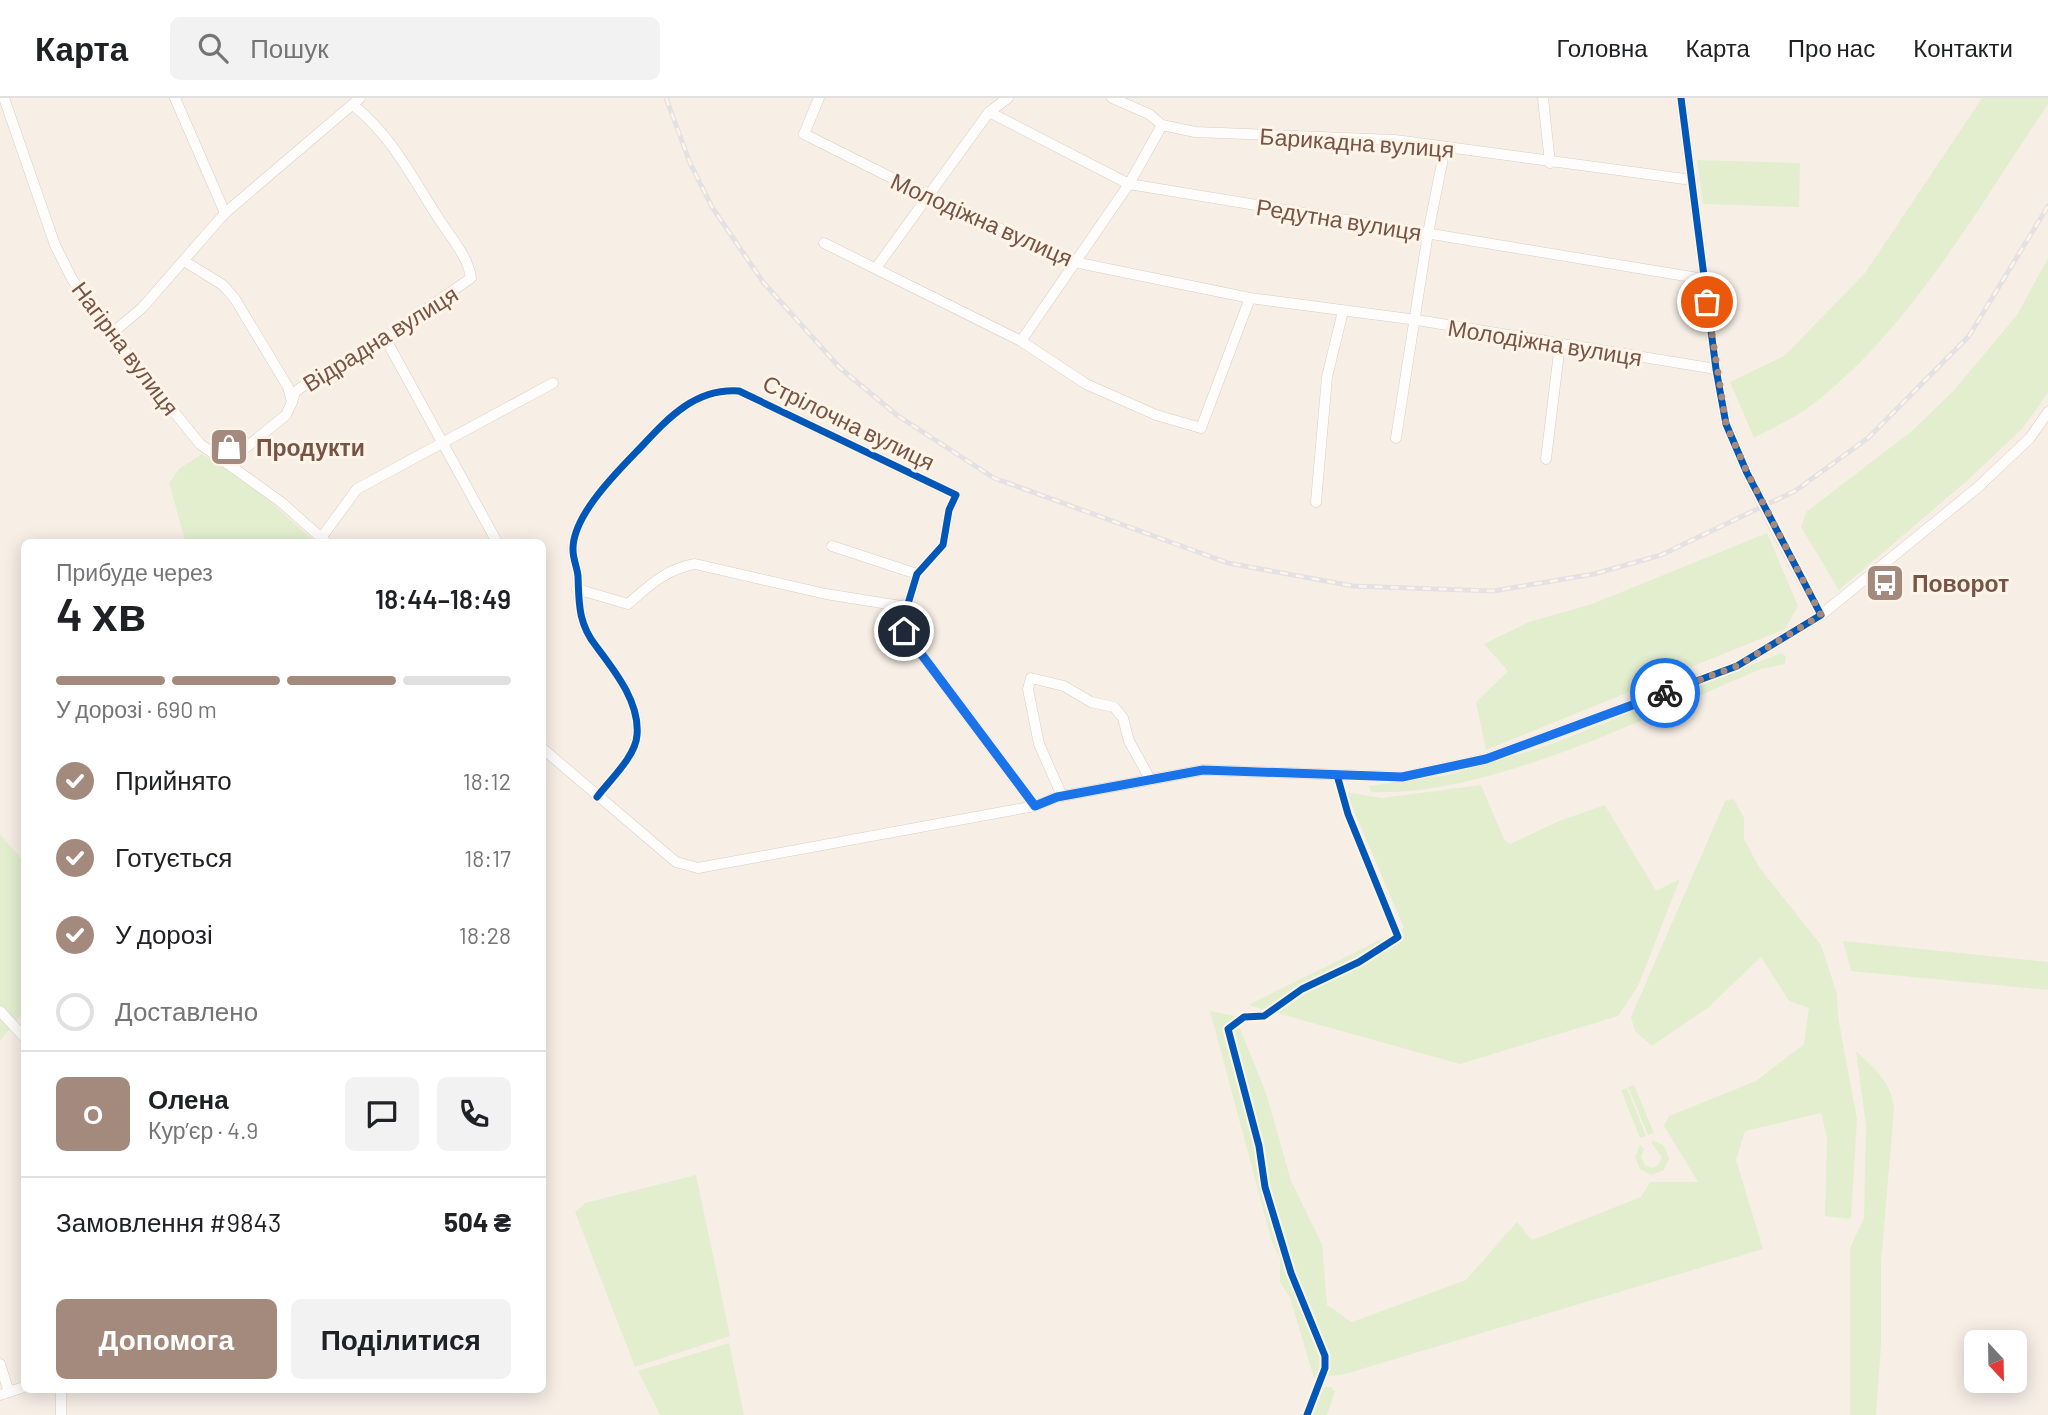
<!DOCTYPE html>
<html lang="uk">
<head>
<meta charset="utf-8">
<style>
  body { margin:0; font-family:Barlow,sans-serif; background:#f2f2f2; color:#202124; height:100vh; display:flex; flex-direction:column; font-size:26px; white-space:nowrap }
  * { box-sizing:border-box; margin:0 }
  p { font-size:23px; color:#757577 }
  .icon { flex:none; width:38px; height:38px; fill:none; stroke:currentColor; stroke-width:2; stroke-linecap:round; stroke-linejoin:round }
  .map { position:relative; flex:1; overflow:hidden }
  .drawer { position:absolute; left:21px; top:441px; width:525px; height:854px; display:flex; flex-direction:column; background:#fff; border-radius:10px; box-shadow:0 4px 18px #0003 }
  .drawer>* { flex:none }
  .needle { width:46px; rotate:158deg }
  .tools { position:absolute; left:1964px; top:1232px; display:grid; gap:14px }
  .tools a { display:grid; place-items:center; width:63px; height:63px; border-radius:10px; background:#fff; box-shadow:0 4px 18px #0003; font-size:35px }
  .pin { position:absolute; display:grid; place-items:center; width:60px; height:60px; color:#fff; margin:-30px; border:4px solid #fff; border-radius:50%; box-shadow:0 2px 7px #0007 }
  .courier { position:absolute; display:grid; place-items:center; width:70px; height:70px; margin:-35px; border:5px solid #1a73e8; border-radius:50%; background:#fff; color:#222; box-shadow:0 2px 9px #0007 }
  .summary em { font-style:normal; font-weight:600 }
  .summary div { display:flex; flex-direction:column-reverse }
  .summary { display:flex; align-items:center; justify-content:space-between; height:119px; padding:0 35px }
  h1 { font-size:46px; font-weight:600; line-height:52px }
  .bar { display:grid; grid-template-columns:repeat(4,1fr); gap:10px 7px; align-content:center; height:84px; padding:0 35px }
  .bar i { height:9px; border-radius:5px; background:#e0e0e0 }
  .bar .current { background:#a48a7d }
  .bar p { grid-column:span 4 }
  .line { display:flex; align-items:center; gap:18px; padding:0 35px; border-top:2px solid #e0e0e0 }
  .line div { flex:1 }
  .round { display:grid; place-items:center; flex:none; width:74px; height:74px; border-radius:10px; background:#f2f2f2 }
  ol { padding:0 35px; list-style:none }
  li { display:flex; align-items:center; gap:21px; height:77px }
  li p { margin-inline-start:auto }
  li .icon { padding:7px; border-radius:50%; background:#a48a7d; color:#fff; stroke-width:4 }
  li:last-child { color:#757577 }
  li i { width:38px; height:38px; border:4px solid #e0e0e0; border-radius:50% }
  .cta { display:flex; gap:14px; margin-top:auto; padding:14px 35px }
  .cta a { flex:1; height:80px; border-radius:10px; background:#a48a7d; color:#fff; font-size:28px; font-weight:600; line-height:80px; text-align:center }
  .cta a+a { background:#f2f2f2; color:#202124 }
  header { display:flex; align-items:center; gap:42px; box-sizing:border-box; height:98px; padding:0 35px; background:#fff; border-bottom:2px solid #e0e0e0 }
  header strong { font-size:33px }
  nav { display:flex; gap:38px; margin-inline-start:auto; font-size:24px }
  .search { width:490px; height:63px; background:#f2f2f2; display:flex; align-items:center; gap:18px; box-sizing:border-box; padding:0 24px; border-radius:10px; color:#757577; font-size:26px }
  .map>svg:first-child { display:block }
</style>
</head>
<body>
<header>
<strong>Карта</strong>
<div class="search"><svg class="icon" aria-label="search" viewBox="0 0 24 24"><circle cx="10" cy="10" r="6"/><path d="M15 15l6 6"/></svg>Пошук</div>
<nav><a>Головна</a><a>Карта</a><a>Про нас</a><a>Контакти</a></nav>
</header>
<div class="map">
<svg width="2048" height="1317" viewBox="0 0 2048 1317">
  <rect width="100%" height="100%" fill="#f7efe6"/>
  <g fill="#e3eecf">
    <path d="M1982 0H2048V6C1979 108 1906 239 1805 312 1789 323 1770 331 1754 340L1730 284 1784 258 1865 175Z"/>
    <polygon points="1697,62 1800,65 1799,109 1703,106"/>
    <polygon points="2048,160 2048,295 2022,331 1969,381 1839,492 1801,429 1806,414 1912,333 1954,292 2017,217"/>
    <polygon points="202,356 251,386 315,444 191,444 185,442 169,385 180,370"/>
    <polygon points="1767,435 1798,508 1785,531 1486,652 1476,604 1508,573 1484,546 1529,524 1592,506"/>
    <path d="M1781 555 1786 558 1785 566 1761 571C1653 616 1488 700 1371 694L1369 688 1448 677 1546 648Z"/>
    <polygon points="1481,687 1504,741 1510,746 1559,723 1605,707 1656,793 1680,781 1638,888 1618,918 1460,966 1248,907 1404,830 1346,694 1382,700"/>
    <polygon points="1734,701 1744,720 1744,741 1759,769 1821,847 1837,896 1838,919 1857,1021 1851,1121 1825,1118 1827,1040 1821,1015 1745,1033 1736,1062 1763,1151 1345,1276 1314,1280 1290,1200 1280,1184 1280,1160 1272,1144 1210,913 1235,918 1266,995 1291,1083 1322,1146 1327,1207 1352,1224 1466,1182 1517,1124 1532,1142 1641,1099 1650,1084 1698,1084 1664,1028 1669,1018 1756,983 1804,946 1809,910 1789,903 1761,859 1709,909 1652,948 1635,933 1631,919 1725,703"/>
    <polygon points="0,736 24,764 24,913 0,943"/>
    <polygon points="1843,843 2048,864 2048,892 1851,873"/>
    <path d="M1856 953C1875 971 1891 983 1894 1010L1881 1164V1247L1876 1317H1850V1150L1864 1120 1866 1027Z"/>
    <polygon points="1634,987 1654,1035 1648,1037 1628,989"/>
    <polygon points="1627,990 1646,1038 1640,1040 1621,992"/>
    <polygon points="1652,1042 1664,1048 1669,1060 1664,1072 1652,1077 1640,1071 1635,1059 1640,1047 1644,1051 1641,1059 1645,1067 1652,1070 1659,1066 1662,1059 1652,1046"/>
    <polygon points="696,1077 730,1238 635,1269 575,1114 585,1105"/>
    <polygon points="729,1245 744,1317 660,1317 638,1273"/>
    <polygon points="1324,1289 1331,1289 1335,1293 1327,1317 1306,1317 1317,1293"/>
  </g>
  <g fill="none" stroke-linecap="round" stroke-linejoin="round">
    <g stroke="#d8ccc5" stroke-width="11">
      <g id="minor">
        <polyline points="4,0 55,147 72,181 111,236 200,346 281,404 326,444"/>
        <polyline points="175,0 225,115"/>
        <polyline points="819,0 804,36 928,98 1074,164 1250,200 1417,222 1716,271"/>
        <polyline points="1112,0 1149,16 1162,27 1195,34 1395,42 1692,82"/>
        <polyline points="1543,0 1550,65"/>
        <polyline points="1681,0 1716,271 1726,326 1747,375"/>
        <polyline points="989,14 1129,86 1704,181"/>
        <polyline points="824,145 1021,243 1086,286 1156,317 1201,330 1250,200"/>
        <polyline points="184,163 223,187 235,201 288,289 292,304 286,317 227,365"/>
        <polyline points="876,170 989,14 1008,0"/>
        <polyline points="111,236 142,210 225,115 360,0"/>
        <polyline points="385,240 497,444"/>
        <polyline points="1021,243 1129,86 1162,27"/>
        <path d="M292 304 295 294 303 288 385 240 471 180C468 159 452 141 441 124 413 82 394 40 354 8"/>
        <polyline points="1396,340 1428,135 1445,50"/>
        <polyline points="1546,361 1560,246"/>
        <polyline points="1316,404 1327,279 1343,213"/>
        <polyline points="1777,434 1821,517"/>
        <polyline points="321,440 357,391 553,285"/>
        <polyline points="832,448 917,476"/>
        <path d="M577 491 628 506C650 487 666 471 695 466L826 496 907 509"/>
        <polyline points="542,650 676,764 698,770 1035,708 1057,699 1203,672 1402,679 1486,661 1737,568 1821,517 1977,390 2030,340 2048,314"/>
        <polyline points="1062,698 1039,646 1028,591 1031,580 1064,588 1091,604 1114,609 1123,620 1129,643 1150,681"/>
        <path d="M597 699C609 683 636 658 637 637 640 604 614 572 596 548 578 525 579 505 578 478 577 469 573 461 573 452 572 417 619 372 642 348 669 319 696 290 739 293L956 397 949 412 943 447 917 476 907 509 904 533 1035 708"/>
        <polyline points="0,913 24,939"/>
        <polyline points="0,1266 9,1294"/>
        <polyline points="61,1292 61,1317"/>
        <polyline points="0,1297 24,1289"/>
      </g>
    </g>
    <use href="#minor" stroke="#fefdfb" stroke-width="10"/>
    <g stroke="#e3e1e3" stroke-width="5">
      <polyline id="rail" points="666,0 690,65 712,109 763,184 840,270 898,318 994,380 1228,465 1353,488 1493,493 1594,476 1661,457 1795,393 1868,340 1969,238 2048,108"/>
    </g>
    <use href="#rail" stroke="#fff4e8" stroke-width="2.5" stroke-dasharray="8" stroke-linecap="butt"/>
    <g stroke="#d8ccc5" stroke-width="11" stroke-linecap="butt">
      <polyline id="minor-bridge" points="1747,375 1777,434"/>
    </g>
    <use href="#minor-bridge" stroke="#fefdfb" stroke-width="10"/>
    <g stroke="#fff4e8" stroke-width="11">
      <g id="cycleway">
        <path d="M597 699C609 683 636 658 637 637 640 604 614 572 596 548 578 525 579 505 578 478 577 469 573 461 573 452 572 417 619 372 642 348 669 319 696 290 739 293L956 397 949 412 943 447 917 476 907 509 904 533 1035 708"/>
        <polyline points="1307,1317 1325,1270 1325,1258 1291,1175 1265,1089 1259,1048 1228,931 1244,919 1264,918 1302,891 1359,864 1398,839 1348,716 1337,677 1402,679 1486,661 1737,568 1821,517 1747,375 1726,326 1716,271 1681,0"/>
      </g>
    </g>
    <use href="#cycleway" stroke="#0057b8" stroke-width="7"/>
  </g>
  <g fill="none" stroke-linecap="round" stroke-linejoin="round">
    <polyline stroke="#a48a7d" stroke-width="7" stroke-dasharray="0 12.6" points="1665,595 1737,568 1821,517 1747,374 1726,326 1707,204"/>
    <polyline stroke="#1a73e8" stroke-width="9" points="904,533 1035,708 1057,699 1203,672 1402,679 1486,661 1665,595"/>
  </g>
  <defs>
    <g id="shop-square" transform="scale(2.0125)"><rect x="-9" y="-9" width="18" height="18" rx="4" fill="#a48a7d" stroke="#fff4e8"/><path d="M-5-2.5h2.3a2.7 3.5 0 0 1 5.4 0H5L5.5 6h-11ZM-1.5-2.5h3a1.5 2.3 0 0 0-3 0Z" fill="#fff"/></g>
    <g id="bus-square" transform="scale(2.0125)"><rect x="-9" y="-9" width="18" height="18" rx="4" fill="#a48a7d" stroke="#fff4e8"/><path d="M-5-6H5V4H4V6H2V4H-2V6H-4V4H-5ZM-3.5-4V0h7V-4ZM-3.5 1.2v1.5H-2V1.2ZM2 1.2v1.5H3.5V1.2Z" fill="#fff"/></g>
  </defs>
  <g fill-rule="evenodd">
    <use href="#shop-square" x="229" y="349"/>
    <use href="#bus-square" x="1885" y="485"/>
  </g>
  <g text-anchor="middle" dominant-baseline="central" stroke-width="6" stroke-linejoin="round" paint-order="stroke">
    <g font-size="23" fill="#775445" stroke="#fff4e8">
      <text transform="translate(1357 44) rotate(4)">Барикадна вулиця</text>
      <text transform="translate(982 121) rotate(24)">Молодіжна вулиця</text>
      <text transform="translate(1339 121) rotate(9)">Редутна вулиця</text>
      <text transform="translate(380 240) rotate(-32)">Відрадна вулиця</text>
      <text transform="translate(1545 244) rotate(9)">Молодіжна вулиця</text>
      <text transform="translate(126 250) rotate(53)">Нагірна вулиця</text>
      <text transform="translate(849 324) rotate(26)">Стрілочна вулиця</text>
    </g>
    <g font-size="23" font-weight="bold" fill="#775445" stroke="#fff4e8" text-anchor="start">
      <text x="256" y="349">Продукти</text>
      <text x="1912" y="485">Поворот</text>
    </g>
  </g>
</svg>
<div class="tools">
<a><svg class="needle" viewBox="-14 -14 28 28"><path d="M0-13l5 13h-10z" fill="#e53935"/><path d="M0 13l5-13h-10z" fill="#757577"/></svg></a>
</div>
<div class="pin" style="left:1707px;top:204px;background:#ea580c"><svg class="icon" aria-label="bag" viewBox="0 0 24 24"><path d="M5 8h14l-1 12H6zM9 8a3 3 0 0 1 6 0"/></svg></div>
<div class="pin" style="left:904px;top:533px;background:#1f2937"><svg class="icon" aria-label="home" viewBox="0 0 24 24"><path d="M3 11l9-7 9 7M6 9v11h12V9"/></svg></div>
<div class="courier" style="left:1665px;top:595px"><svg class="icon" aria-label="bike" viewBox="0 0 24 24"><circle cx="6" cy="16" r="4"/><circle cx="18" cy="16" r="4"/><path d="M6 16l4-8h5l3 8M10 8l3 8H6M13 5h3"/></svg></div>
<section class="drawer">
<div class="summary"><div><h1>4 хв</h1><p>Прибуде через</p></div><em>18:44–18:49</em></div>
<div class="bar"><i class="current"></i><i class="current"></i><i class="current"></i><i></i><p>У дорозі · 690 m</p></div>
<ol>
<li><svg class="icon" aria-label="check" viewBox="0 0 24 24"><path d="M5 12l5 5 9-10"/></svg>Прийнято<p>18:12</p></li>
<li><svg class="icon" aria-label="check" viewBox="0 0 24 24"><path d="M5 12l5 5 9-10"/></svg>Готується<p>18:17</p></li>
<li><svg class="icon" aria-label="check" viewBox="0 0 24 24"><path d="M5 12l5 5 9-10"/></svg>У дорозі<p>18:28</p></li>
<li><i></i>Доставлено</li>
</ol>
<div class="line" style="height:126px"><b class="round" style="background:#a48a7d;color:#fff">О</b><div><b>Олена</b><p>Кур’єр · 4.9</p></div><a class="round"><svg class="icon" aria-label="chat" viewBox="0 0 24 24"><path d="M4 5h16v11H9l-5 4z"/></svg></a><a class="round"><svg class="icon" aria-label="phone" viewBox="0 0 24 24"><path d="M5 4h4l2 5-3 2q2 4 5 5l2-3 5 2v4C11 20 4 13 5 4z"/></svg></a></div>
<div class="line" style="height:91px"><div>Замовлення #9843</div><b>504 ₴</b></div>
<div class="cta"><a>Допомога</a><a>Поділитися</a></div>
</section>
</div>
</body>
</html>
